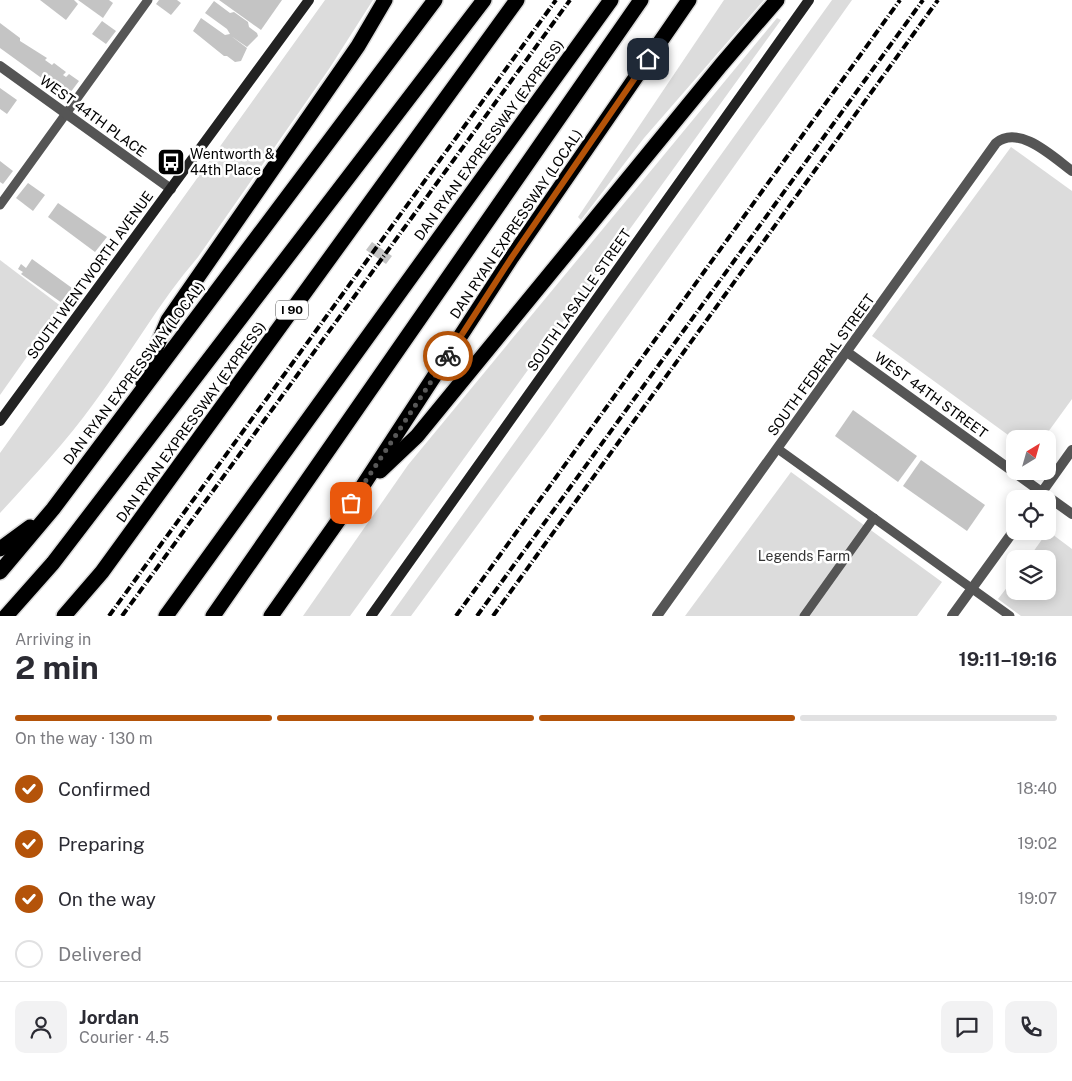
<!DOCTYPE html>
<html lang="en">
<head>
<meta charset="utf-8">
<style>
	:root { --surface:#fff; --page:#f2f2f3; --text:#2b2b33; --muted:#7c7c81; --line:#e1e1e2; --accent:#b45309 }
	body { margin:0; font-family:"Public Sans",sans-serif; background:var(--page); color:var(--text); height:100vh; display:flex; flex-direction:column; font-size:19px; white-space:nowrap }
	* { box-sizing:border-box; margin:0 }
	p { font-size:16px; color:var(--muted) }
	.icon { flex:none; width:28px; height:28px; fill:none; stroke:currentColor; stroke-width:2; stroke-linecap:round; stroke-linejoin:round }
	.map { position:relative; height:616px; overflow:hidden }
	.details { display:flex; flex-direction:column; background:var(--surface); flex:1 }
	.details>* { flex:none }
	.needle { width:32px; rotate:37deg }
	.controls { position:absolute; left:1006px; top:430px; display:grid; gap:10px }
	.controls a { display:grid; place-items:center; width:50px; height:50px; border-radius:10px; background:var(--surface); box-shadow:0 2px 12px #0003; font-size:25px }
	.pin { position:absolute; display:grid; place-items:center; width:42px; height:42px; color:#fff; margin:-21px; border-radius:10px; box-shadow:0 2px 8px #0006 }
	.courier { position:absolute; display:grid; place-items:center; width:50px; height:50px; margin:-25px; border:4px solid #b45309; border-radius:50%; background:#fff; color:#222; box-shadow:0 1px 6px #0007 }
	.summary em { font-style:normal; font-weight:700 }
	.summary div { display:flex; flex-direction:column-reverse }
	.summary { display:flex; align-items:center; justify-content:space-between; height:85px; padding:0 15px }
	h1 { font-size:32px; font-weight:700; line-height:38px }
	.bar { display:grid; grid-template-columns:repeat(4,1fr); gap:8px 5px; align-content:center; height:60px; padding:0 15px }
	.bar i { height:6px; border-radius:4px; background:var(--line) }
	.bar .current { background:var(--accent) }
	.bar p { grid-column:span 4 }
	.line { display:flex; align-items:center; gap:12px; padding:0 15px; border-top:1px solid var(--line) }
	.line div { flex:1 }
	.round { display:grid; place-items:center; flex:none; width:52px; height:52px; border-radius:10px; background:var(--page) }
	ol { padding:0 15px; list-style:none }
	li { display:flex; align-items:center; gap:15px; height:55px }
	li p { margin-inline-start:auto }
	li .icon { padding:5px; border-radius:50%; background:var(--accent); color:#fff; stroke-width:4 }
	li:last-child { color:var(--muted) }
	li i { width:28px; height:28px; border:2px solid var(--line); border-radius:50% }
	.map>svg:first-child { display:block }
	.green { fill:#dcdcdc }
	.building { fill:#c4c4c4 }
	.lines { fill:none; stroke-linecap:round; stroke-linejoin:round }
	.motorway-casing { stroke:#dbdbdb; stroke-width:18 }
	.service { stroke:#555; stroke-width:9 }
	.minor { stroke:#555; stroke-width:10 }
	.secondary { stroke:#222; stroke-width:10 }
	.motorway { stroke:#000; stroke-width:15 }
	.rail { stroke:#000; stroke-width:4; stroke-dasharray:8 2.5 1 2.5; stroke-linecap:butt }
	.done { stroke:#595959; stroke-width:5; stroke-dasharray:0 9 }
	.route { stroke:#b45309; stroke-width:6 }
	.labels { text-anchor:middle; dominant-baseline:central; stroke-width:5; stroke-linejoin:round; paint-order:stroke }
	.shield { fill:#fff; stroke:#4c4c4c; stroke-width:1 }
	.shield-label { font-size:12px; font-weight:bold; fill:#000 }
	.street-label { font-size:14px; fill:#000; stroke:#fff }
	.poi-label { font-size:14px; fill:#000; stroke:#fff; text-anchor:start }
	.park-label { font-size:14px; fill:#333; stroke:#fff }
</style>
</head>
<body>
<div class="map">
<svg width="1072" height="616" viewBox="0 0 1072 616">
	<rect width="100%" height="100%" fill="#fff"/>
	<g class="green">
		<path d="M325 0H373L329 69 198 257C159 302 130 355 94 403 66 442 33 477 0 513V453Z"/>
		<polygon points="724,0 764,0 644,138 581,220 578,217"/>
		<polygon points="832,0 852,0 545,433 411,616 390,616"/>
		<polygon points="777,18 781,20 350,616 303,616 408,465"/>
		<polygon points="1011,147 1072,191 1072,399 1043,439 1015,440 872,336"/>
		<polygon points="0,260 62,307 0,395"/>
		<polygon points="791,472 942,582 917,616 685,616"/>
		<polygon points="1048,531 1072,549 1072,616 1021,616 998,599 1015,577 1015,591 1048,591 1048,559 1028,559"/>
	</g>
	<g class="building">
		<polygon points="40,0 74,0 78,4 66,20"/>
		<polygon points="78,0 109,0 113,3 103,18"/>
		<polygon points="159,0 177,0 181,3 171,15 156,4"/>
		<polygon points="219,0 282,0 261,30"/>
		<polygon points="214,1 230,13 234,12 248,22 249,27 257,33 258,36 247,47 231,36 247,48 241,61 235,62 227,56 224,56 193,31 201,18 225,35 230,34 227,29 205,13"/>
		<polygon points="102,21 116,31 106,44 92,34"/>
		<polygon points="0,23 20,38 20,41 47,58 45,60 52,65 54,63 66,72 63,75 66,77 69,74 79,81 67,97 62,98 58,95 58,90 0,48"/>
		<polygon points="0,88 17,100 7,114 0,109"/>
		<polygon points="0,161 13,171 3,184 0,182"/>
		<polygon points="28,183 45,195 33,211 16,198"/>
		<polygon points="58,203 107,237 95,252 48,217"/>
		<polygon points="372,242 392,256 386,264 366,250"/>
		<polygon points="32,259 72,288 62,303 21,274 23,272 18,269 21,264 26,268"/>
		<polygon points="853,410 917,456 898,482 835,436"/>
		<polygon points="921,460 985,505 967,531 903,486"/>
	</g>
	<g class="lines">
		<g class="motorway-casing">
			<g id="motorway">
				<polyline points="142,381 168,320 358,46 385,0"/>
				<polyline points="380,471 417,436 721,65 777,0"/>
				<polyline points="0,549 30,527"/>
				<polyline points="0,572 53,509 435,0"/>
				<polyline points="6,616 53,563 484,0"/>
				<polyline points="64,616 102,572 517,0"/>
				<polyline points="166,616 611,0"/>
				<polyline points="213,616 641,0"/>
				<polyline points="271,616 362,487 512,257 689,0"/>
			</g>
		</g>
		<g class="service">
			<polyline points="0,205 148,0"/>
			<polyline points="778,449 1010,616"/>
			<polyline points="804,616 874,518"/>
		</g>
		<g class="minor">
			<polyline points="0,66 171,189"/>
			<polyline points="847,352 1072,514"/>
			<polyline points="1037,499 1072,450"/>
			<path d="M657 616 996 143C1019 124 1053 157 1072 171"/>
			<polyline points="952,616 1015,529"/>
		</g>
		<g class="secondary">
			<polyline points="0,421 309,0"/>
			<polyline points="371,616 809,0"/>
		</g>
		<use href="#motorway" class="motorway"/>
		<g class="rail">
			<polyline points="109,616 556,0"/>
			<polyline points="122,616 570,0"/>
			<polyline points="456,616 900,0"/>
			<polyline points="477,616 923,0"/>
			<polyline points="493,616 938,0"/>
		</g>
	</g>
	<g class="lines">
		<polyline class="done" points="351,503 448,356"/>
		<polyline class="route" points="448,356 512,257 648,59"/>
	</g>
	<defs>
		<g id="bus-square" transform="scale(1.4375)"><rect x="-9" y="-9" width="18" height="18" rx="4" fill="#000" stroke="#fff"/><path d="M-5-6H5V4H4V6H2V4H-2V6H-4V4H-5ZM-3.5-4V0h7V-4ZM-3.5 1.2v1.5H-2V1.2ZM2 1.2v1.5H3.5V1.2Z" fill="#fff"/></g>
	</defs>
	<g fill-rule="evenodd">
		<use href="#bus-square" x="171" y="162"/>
	</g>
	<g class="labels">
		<rect class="shield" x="276" y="300.5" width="32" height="19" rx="4"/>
		<g class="shield-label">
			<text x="292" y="310">I 90</text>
		</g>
		<g class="street-label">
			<text transform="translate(93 116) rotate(36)">WEST 44TH PLACE</text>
			<text transform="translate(489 140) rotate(-54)">DAN RYAN EXPRESSWAY (EXPRESS)</text>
			<text transform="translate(516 224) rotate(-56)">DAN RYAN EXPRESSWAY (LOCAL)</text>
			<text transform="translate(90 275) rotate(-54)">SOUTH WENTWORTH AVENUE</text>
			<text transform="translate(579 300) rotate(-55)">SOUTH LASALLE STREET</text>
			<text transform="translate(821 365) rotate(-54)">SOUTH FEDERAL STREET</text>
			<text transform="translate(134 373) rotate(-53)">DAN RYAN EXPRESSWAY (LOCAL)</text>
			<text transform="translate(931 395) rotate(36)">WEST 44TH STREET</text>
			<text transform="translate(191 422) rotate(-54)">DAN RYAN EXPRESSWAY (EXPRESS)</text>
		</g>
		<g class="poi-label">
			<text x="190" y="154">Wentworth &amp;<tspan x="190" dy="16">44th Place</tspan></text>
		</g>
		<g class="park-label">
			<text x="804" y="556">Legends Farm</text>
		</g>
	</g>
</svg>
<div class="controls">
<a><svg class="needle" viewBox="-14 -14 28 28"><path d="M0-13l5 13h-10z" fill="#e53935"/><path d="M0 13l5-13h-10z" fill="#7c7c81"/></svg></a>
<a><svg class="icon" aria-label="locate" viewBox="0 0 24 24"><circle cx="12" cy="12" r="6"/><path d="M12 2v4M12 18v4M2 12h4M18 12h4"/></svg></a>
<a><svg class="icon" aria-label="layers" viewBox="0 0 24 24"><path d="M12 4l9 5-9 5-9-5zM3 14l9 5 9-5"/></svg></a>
</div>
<div class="pin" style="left:351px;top:503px;background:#ea580c"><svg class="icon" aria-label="bag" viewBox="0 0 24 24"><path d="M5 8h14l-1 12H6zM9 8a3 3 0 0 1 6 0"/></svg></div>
<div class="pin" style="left:648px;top:59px;background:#1f2937"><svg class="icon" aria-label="home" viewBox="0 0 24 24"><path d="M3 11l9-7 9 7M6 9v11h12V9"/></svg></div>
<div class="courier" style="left:448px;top:356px"><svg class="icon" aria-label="bike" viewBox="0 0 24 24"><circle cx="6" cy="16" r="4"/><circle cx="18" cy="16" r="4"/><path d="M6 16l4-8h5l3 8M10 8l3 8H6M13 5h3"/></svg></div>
</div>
<section class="details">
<div class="summary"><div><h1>2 min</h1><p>Arriving in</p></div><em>19:11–19:16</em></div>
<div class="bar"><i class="current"></i><i class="current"></i><i class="current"></i><i></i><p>On the way · 130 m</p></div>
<ol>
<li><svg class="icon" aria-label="check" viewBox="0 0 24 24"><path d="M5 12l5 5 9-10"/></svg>Confirmed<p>18:40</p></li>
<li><svg class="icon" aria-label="check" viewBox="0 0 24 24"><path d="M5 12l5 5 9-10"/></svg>Preparing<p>19:02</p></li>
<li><svg class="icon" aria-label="check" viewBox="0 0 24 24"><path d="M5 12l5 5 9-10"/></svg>On the way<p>19:07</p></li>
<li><i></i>Delivered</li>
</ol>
<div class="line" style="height:90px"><a class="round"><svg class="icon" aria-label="person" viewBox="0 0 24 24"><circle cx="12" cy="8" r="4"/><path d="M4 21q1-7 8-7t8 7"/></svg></a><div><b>Jordan</b><p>Courier · 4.5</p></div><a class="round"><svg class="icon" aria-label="chat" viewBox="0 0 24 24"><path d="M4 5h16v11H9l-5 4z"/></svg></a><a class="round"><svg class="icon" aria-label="phone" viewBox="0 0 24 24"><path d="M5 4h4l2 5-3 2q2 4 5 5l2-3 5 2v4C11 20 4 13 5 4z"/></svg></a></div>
</section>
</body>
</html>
